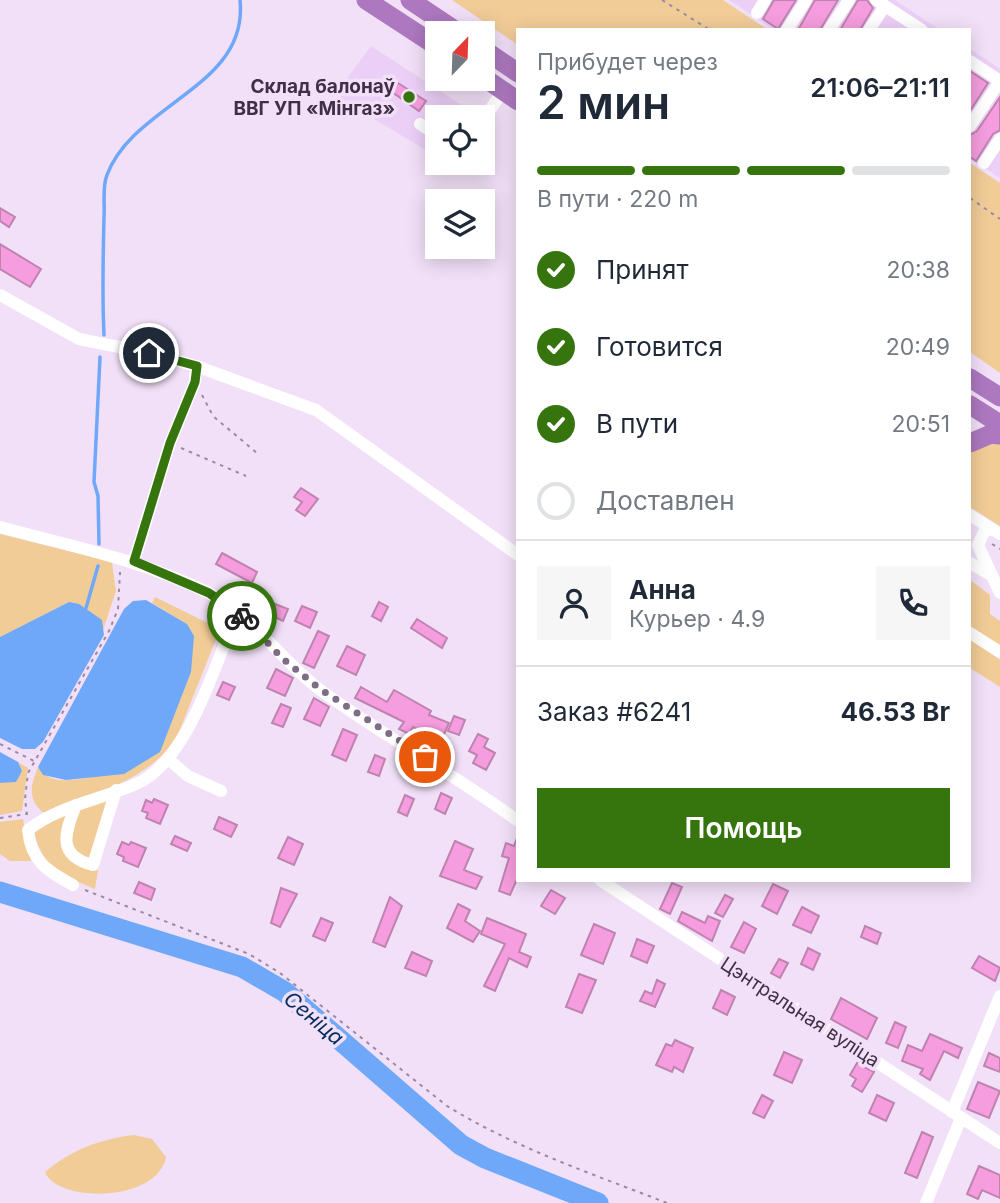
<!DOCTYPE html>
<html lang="ru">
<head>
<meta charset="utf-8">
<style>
	:root { --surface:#fff; --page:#f6f6f7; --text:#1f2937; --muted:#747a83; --line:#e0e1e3; --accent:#36750e }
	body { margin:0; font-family:Inter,sans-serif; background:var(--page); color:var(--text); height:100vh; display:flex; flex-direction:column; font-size:26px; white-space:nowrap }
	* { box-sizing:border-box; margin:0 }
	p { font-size:23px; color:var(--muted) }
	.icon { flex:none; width:38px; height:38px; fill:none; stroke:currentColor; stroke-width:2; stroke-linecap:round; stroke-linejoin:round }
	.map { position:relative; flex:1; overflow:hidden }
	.details { position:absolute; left:516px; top:28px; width:455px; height:854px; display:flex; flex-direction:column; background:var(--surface); border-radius:0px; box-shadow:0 4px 18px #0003 }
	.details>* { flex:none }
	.needle { width:46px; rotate:23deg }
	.buttons { position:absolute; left:425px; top:21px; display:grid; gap:14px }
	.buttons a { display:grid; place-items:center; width:70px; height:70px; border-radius:0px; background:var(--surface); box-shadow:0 4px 18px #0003; font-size:35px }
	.pin { position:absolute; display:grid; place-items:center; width:60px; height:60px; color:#fff; margin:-30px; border:4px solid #fff; border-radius:50%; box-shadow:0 2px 7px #0007 }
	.courier { position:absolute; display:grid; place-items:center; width:70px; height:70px; margin:-35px; border:5px solid #36750e; border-radius:50%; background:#fff; color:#222; box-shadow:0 2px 9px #0007 }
	.head em { font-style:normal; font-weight:600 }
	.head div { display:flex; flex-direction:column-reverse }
	.head { display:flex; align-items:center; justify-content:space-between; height:119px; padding:0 21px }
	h1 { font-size:46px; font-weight:600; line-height:52px }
	.bar { display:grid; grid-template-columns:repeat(4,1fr); gap:10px 7px; align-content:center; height:84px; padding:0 21px }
	.bar i { height:9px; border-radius:5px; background:var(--line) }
	.bar .selected { background:var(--accent) }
	.bar p { grid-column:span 4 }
	.line { display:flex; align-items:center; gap:18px; padding:0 21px; border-top:2px solid var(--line) }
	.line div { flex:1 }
	.round { display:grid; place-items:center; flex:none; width:74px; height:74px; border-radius:0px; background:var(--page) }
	ol { padding:0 21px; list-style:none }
	li { display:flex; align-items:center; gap:21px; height:77px }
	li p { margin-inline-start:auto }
	li .icon { padding:7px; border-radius:50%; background:var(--accent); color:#fff; stroke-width:4 }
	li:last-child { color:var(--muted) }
	li i { width:38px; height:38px; border:4px solid var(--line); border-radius:50% }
	.button { display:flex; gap:14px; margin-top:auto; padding:14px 21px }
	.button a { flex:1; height:80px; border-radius:0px; background:var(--accent); color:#fff; font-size:28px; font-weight:600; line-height:80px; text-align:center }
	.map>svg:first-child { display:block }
	.built { fill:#eccff7 }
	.green { fill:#f1cc97 }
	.water { fill:#6fa8f9 }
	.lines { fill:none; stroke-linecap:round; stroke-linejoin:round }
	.stream { stroke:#6fa8f9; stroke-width:3.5 }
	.river { stroke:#6fa8f9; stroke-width:21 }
	.building { fill:#f59dde; stroke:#bf83af; stroke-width:2 }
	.path { stroke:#9c8aa2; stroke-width:2; stroke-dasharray:3.5 5; stroke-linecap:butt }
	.minor { stroke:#fff; stroke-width:12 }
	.highway { stroke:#ad78bf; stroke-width:19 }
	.done { stroke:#7f6d85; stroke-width:7; stroke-dasharray:0 12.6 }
	.route { stroke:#36750e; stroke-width:9 }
	.poi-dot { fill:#36750e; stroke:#f2e0f8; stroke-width:2.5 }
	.labels { text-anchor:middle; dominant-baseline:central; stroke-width:7; stroke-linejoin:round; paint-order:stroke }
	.poi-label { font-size:19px; font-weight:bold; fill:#412f47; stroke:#f2e0f8; text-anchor:end }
	.street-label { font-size:19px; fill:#412f47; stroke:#f2e0f8 }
	.water-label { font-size:21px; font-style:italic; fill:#052c5d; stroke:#f2e0f8 }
</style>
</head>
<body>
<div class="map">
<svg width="1000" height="1203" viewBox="0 0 1000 1203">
	<rect width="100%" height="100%" fill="#f2e0f8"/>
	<g class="built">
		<polygon points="729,0 895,0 940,30 774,30"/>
		<polygon points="371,46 469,110 464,117 438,117 437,157 335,95"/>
		<polygon points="970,49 1000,69 1000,178 970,158"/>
	</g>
	<g class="green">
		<polygon points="452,0 723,0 768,30 518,30 518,45"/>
		<polygon points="970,163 1000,183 1000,373 970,352"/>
		<polygon points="1000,440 1000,526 970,507 970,449"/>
		<polygon points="0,534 112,562 116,591 103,630 102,620 69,602 0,637"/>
		<polygon points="970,580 990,595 990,614 1000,621 1000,645 970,626"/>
		<path d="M155 597 220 629 177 737C150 779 96 793 51 812H42C27 797 31 785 38 767 49 785 69 780 87 778L187 624 152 603Z"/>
		<polygon points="970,639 1000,660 1000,687 970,668"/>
		<polygon points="18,762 28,768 22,811 0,815 0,783 16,781 22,771"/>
		<polygon points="110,797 91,862 70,848 78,809"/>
		<path d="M72 811 63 832 77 864 98 870 95 889C59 874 43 868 33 829Z"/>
		<polygon points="23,819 31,861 10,861 0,854 0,822"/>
		<path d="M134 1135 152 1139 166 1157C157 1203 57 1203 45 1172 71 1150 100 1139 134 1135Z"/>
	</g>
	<g class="water">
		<polygon points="146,600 187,624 194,636 191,672 160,752 124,774 66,780 43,775 38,767 124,609 133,601"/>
		<polygon points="69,602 79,604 102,620 104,635 43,742 35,749 22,749 0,738 0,637"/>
		<polygon points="0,752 18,762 22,771 16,782 0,783"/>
	</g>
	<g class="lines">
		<g class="stream">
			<path d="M104 335C102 295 103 257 104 217 105 204 102 187 107 175 134 103 249 87 240 0"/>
			<polyline points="99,544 98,496 94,482 100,357"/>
			<polyline points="86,608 98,566"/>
		</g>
		<polyline class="river" points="0,892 242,967 285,992 461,1145 485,1158 598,1203"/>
	</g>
	<g class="building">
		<polygon points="774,0 796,0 778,29 763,19"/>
		<polygon points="815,0 838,0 820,30 798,30"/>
		<polygon points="858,0 867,0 873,8 860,30 840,30"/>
		<polygon points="970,71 988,83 970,111"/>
		<polygon points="398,83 426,101 419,111 392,92"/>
		<polygon points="1000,97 1000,130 993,134 976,161 970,157 970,135 977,131"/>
		<polygon points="0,208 15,217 9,227 0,221"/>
		<polygon points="0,244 41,269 30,287 0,269"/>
		<polygon points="301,488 318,499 305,516 296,510 302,502 294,497"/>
		<polygon points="222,553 257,572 252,583 216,564"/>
		<polygon points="379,602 388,607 381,621 372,616"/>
		<polygon points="275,604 288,609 283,621 270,615"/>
		<polygon points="302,606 317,612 310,628 295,621"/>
		<polygon points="417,619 447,638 442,648 411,628"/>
		<polygon points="318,631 329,636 314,668 303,663"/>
		<polygon points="347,646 365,655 356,675 337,666"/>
		<polygon points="276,669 293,678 285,696 267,688"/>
		<polygon points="223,682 235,687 229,700 217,695"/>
		<polygon points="361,687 387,702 394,690 431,711 429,715 449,723 438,748 426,743 429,736 413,727 409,734 399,729 404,722 355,698"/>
		<polygon points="314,698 329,707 320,726 304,719"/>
		<polygon points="281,704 291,708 283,727 272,723"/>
		<polygon points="454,716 465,720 459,735 448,731"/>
		<polygon points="343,729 357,735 346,761 332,755"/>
		<polygon points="478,734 488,739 484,747 495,753 486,770 473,763 477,755 469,751"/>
		<polygon points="375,755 385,759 379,776 368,772"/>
		<polygon points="441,793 452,798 445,814 435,809"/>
		<polygon points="405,795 414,799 407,816 398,812"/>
		<polygon points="154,799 168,805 160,824 146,818 148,813 142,811 146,800 152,803"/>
		<polygon points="219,817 237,825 231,837 214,829"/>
		<polygon points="175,836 191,843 187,851 171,844"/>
		<polygon points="288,837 303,844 294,865 278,858"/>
		<polygon points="517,838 518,877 510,895 499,891 509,858 502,856 506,843 514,846"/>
		<polygon points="455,841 473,849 464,870 482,877 476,889 440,876"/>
		<polygon points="122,842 129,845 131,842 146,848 138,867 123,861 124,857 117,854"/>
		<polygon points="139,882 155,889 151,900 134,893"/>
		<polygon points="672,883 682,887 670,914 660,909"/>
		<polygon points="773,884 788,891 777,914 762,906"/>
		<polygon points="281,888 297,894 280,927 271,923"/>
		<polygon points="551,890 565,898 555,914 541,906"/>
		<polygon points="725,895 733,899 723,917 715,913"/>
		<polygon points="390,897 402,906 385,947 373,942"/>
		<polygon points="458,904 470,910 465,921 480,931 473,942 447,928"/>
		<polygon points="802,907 819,916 811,933 793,925"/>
		<polygon points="682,912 705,923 708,916 720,921 712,941 678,921"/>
		<polygon points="321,918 333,923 325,941 313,936"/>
		<polygon points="487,918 526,934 519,952 531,957 527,967 509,958 495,991 484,986 505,944 481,934"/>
		<polygon points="744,922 756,929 744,953 731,947"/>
		<polygon points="594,924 615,933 603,964 581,955"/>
		<polygon points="865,926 881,933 877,944 861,937"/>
		<polygon points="637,939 654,946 647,963 631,956"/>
		<polygon points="808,948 820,954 813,970 801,964"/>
		<polygon points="412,952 432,961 426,976 405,968"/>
		<polygon points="979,956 1000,968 995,981 972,968"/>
		<polygon points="779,959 788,963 780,978 771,973"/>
		<polygon points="579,974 596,980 582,1013 566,1007"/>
		<polygon points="657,980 665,984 655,1007 640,1001 645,991 652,994"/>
		<polygon points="721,990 735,997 727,1015 713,1008"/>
		<polygon points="841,998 877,1018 867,1039 831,1019"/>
		<polygon points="895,1022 906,1027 898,1048 886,1043"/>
		<polygon points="930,1034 962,1048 958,1058 944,1051 930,1080 920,1074 923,1069 902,1061 908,1045 922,1051"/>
		<polygon points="675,1040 693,1048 683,1072 674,1067 672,1072 656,1065 666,1044 672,1046"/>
		<polygon points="784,1052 802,1060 792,1083 774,1075"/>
		<polygon points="989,1053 1000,1058 1000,1072 984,1066"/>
		<polygon points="857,1063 874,1072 862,1092 852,1086 856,1079 850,1075"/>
		<polygon points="978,1082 1000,1091 989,1118 967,1109"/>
		<polygon points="762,1095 773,1101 764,1118 753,1113"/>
		<polygon points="877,1095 894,1103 886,1121 869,1113"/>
		<polygon points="922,1132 933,1137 917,1178 905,1173"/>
		<polygon points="979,1166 1000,1175 1000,1198 982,1190 978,1199 967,1194"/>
	</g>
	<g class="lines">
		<g class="path">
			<polyline points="662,0 710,30"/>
			<polyline points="970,198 1000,219"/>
			<polyline points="202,395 213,416 258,454"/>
			<polyline points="181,448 246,476"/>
			<polyline points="992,544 1000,549"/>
			<polyline points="0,744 34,761"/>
			<polyline points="27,815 25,799 28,773 109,631 118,609 120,572"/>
			<polyline points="0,818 26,814"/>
			<path d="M85 890 249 954 280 973 447 1106C515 1148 593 1174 667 1203"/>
		</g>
		<g class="minor">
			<polyline points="876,0 922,30"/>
			<polyline points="757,13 765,0"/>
			<polyline points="787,30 806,0"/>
			<polyline points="829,30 849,0"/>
			<polyline points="869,30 885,6"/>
			<polyline points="970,61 1000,81"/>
			<polyline points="483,120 503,91"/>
			<polyline points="420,124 438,136"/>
			<polyline points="970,126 1000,81"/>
			<polyline points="984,163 1000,139"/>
			<polyline points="0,295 79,339 149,353 196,366 195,382 170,443 134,561"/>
			<polyline points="196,366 316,410 518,555"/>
			<polyline points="970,515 1000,534"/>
			<path d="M0 527C71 546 141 560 207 592 252 615 280 659 319 689 383 736 454 774 518 821"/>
			<polyline points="992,529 984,532 978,545 1000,593"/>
			<polyline points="970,563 991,575"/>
			<polyline points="970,633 1000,652"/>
			<polyline points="168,759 188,776 221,791"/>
			<path d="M76 805C65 832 56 856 93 865L116 790"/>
			<polyline points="600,880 1000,1143"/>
			<path d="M73 885C47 871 31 861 28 830 60 805 100 800 136 784 188 762 216 662 237 612"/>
			<polyline points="952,1112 1000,996"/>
			<polyline points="926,1203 961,1118"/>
		</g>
		<g class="highway">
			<polyline points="366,0 438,47"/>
			<polyline points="410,0 459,33"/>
			<polyline points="483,49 518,73"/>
			<polyline points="483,77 518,101"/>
			<polyline points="970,378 1000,397"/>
			<polyline points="970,405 1000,424"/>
			<polyline points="970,443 991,434 1000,435"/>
		</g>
	</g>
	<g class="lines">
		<polyline class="done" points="242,616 282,658 320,689 425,757"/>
		<polyline class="route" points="149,353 197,366 195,382 170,443 134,561 209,593 242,616"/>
	</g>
	<circle class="poi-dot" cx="409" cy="97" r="7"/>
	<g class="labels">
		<g class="poi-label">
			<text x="395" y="86">Склад балонаў<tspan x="395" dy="22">ВВГ УП «Мінгаз»</tspan></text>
		</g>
		<g class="street-label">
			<text transform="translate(800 1012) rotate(33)">Цэнтральная вуліца</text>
		</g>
		<g class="water-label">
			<text transform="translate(314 1018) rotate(40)">Сеніца</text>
		</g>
	</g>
</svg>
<div class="buttons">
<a><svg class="needle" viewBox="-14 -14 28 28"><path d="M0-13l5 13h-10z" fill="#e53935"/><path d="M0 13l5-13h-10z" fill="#747a83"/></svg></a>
<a><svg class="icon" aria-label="locate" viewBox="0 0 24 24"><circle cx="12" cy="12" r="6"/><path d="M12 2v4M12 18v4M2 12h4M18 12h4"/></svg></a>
<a><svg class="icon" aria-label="layers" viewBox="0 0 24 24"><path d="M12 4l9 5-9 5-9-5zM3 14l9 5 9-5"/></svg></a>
</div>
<div class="pin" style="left:425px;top:757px;background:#ea580c"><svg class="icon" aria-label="bag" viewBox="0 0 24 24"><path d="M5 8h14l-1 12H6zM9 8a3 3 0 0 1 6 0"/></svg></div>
<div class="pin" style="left:149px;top:353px;background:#1f2937"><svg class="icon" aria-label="home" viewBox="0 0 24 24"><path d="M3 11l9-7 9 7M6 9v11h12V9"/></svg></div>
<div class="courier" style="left:242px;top:616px"><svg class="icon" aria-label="bike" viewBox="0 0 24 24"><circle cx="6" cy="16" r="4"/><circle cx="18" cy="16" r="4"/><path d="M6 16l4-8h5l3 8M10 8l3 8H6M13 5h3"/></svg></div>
<section class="details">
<div class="head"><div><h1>2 мин</h1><p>Прибудет через</p></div><em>21:06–21:11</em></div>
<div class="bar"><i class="selected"></i><i class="selected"></i><i class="selected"></i><i></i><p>В пути · 220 m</p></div>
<ol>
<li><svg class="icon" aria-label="check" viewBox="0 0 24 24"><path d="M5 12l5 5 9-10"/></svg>Принят<p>20:38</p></li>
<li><svg class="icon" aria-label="check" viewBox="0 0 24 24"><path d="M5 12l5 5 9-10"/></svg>Готовится<p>20:49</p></li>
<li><svg class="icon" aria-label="check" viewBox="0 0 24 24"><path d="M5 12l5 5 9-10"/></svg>В пути<p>20:51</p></li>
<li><i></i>Доставлен</li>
</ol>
<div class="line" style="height:126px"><a class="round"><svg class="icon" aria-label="person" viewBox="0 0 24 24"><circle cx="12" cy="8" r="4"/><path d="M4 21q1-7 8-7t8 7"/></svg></a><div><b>Анна</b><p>Курьер · 4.9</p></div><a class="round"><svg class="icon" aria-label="phone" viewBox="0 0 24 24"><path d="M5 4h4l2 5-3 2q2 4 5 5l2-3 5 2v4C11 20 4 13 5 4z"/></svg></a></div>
<div class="line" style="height:91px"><div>Заказ #6241</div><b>46.53 Br</b></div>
<div class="button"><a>Помощь</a></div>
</section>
</div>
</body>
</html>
